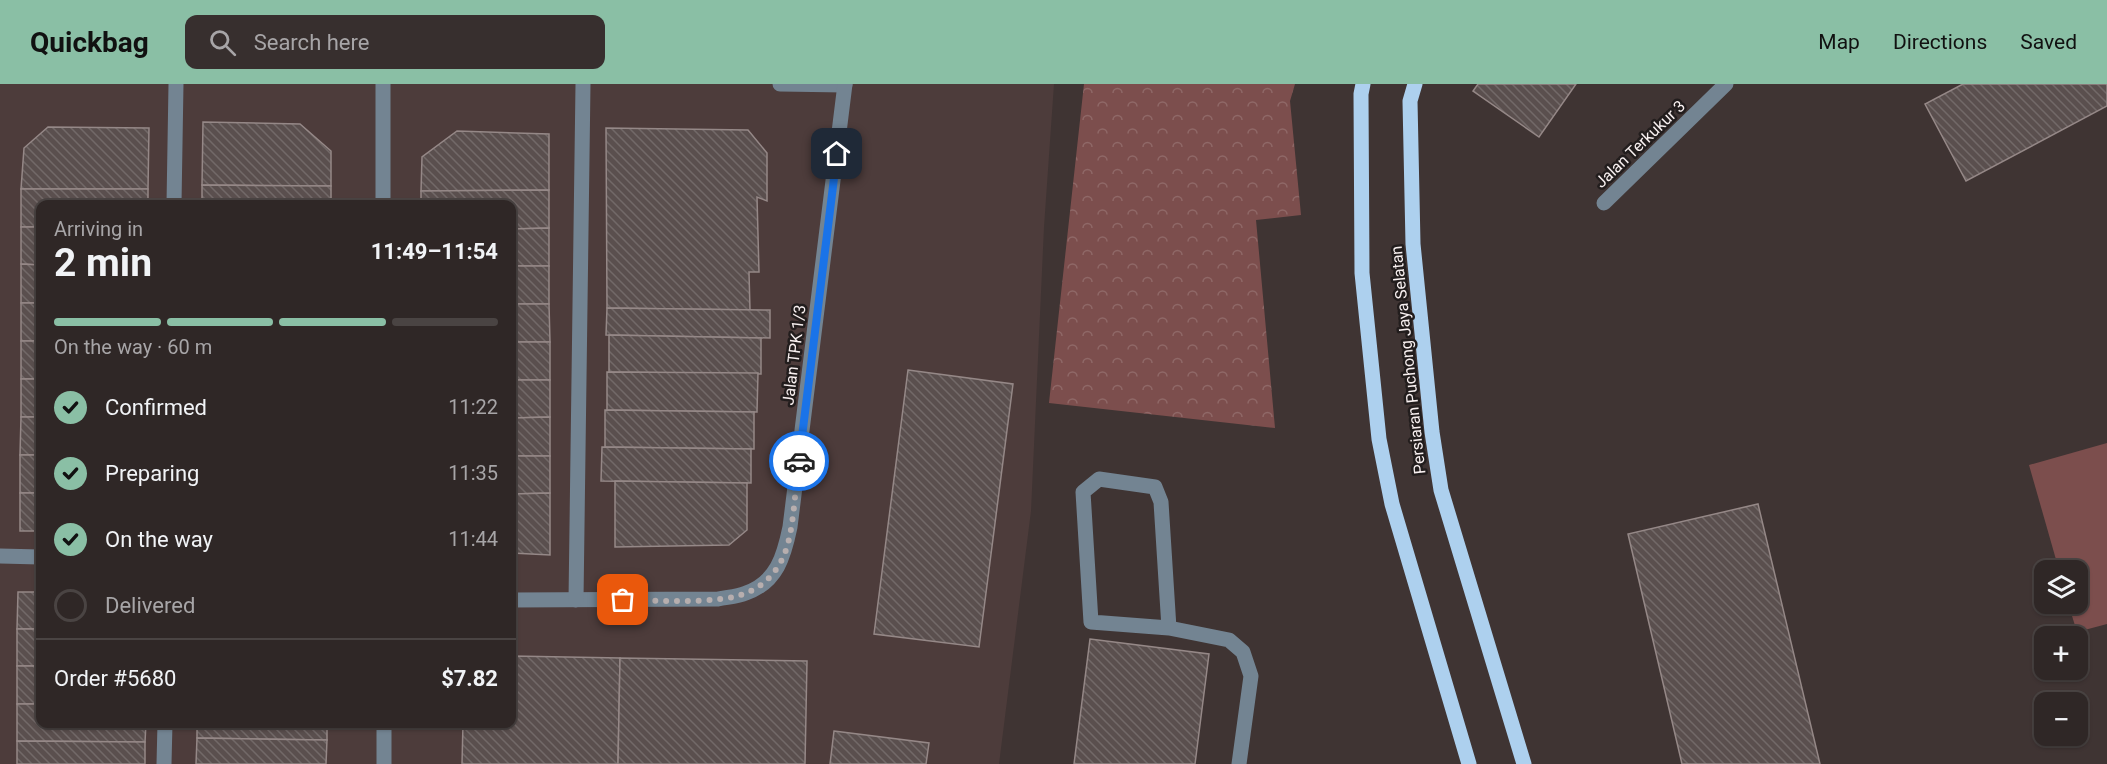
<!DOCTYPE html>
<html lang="en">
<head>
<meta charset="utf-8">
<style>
	:root { --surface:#2f2726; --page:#372f2e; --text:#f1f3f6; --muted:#a7a5a7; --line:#4a4443; --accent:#8abfa5 }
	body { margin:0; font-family:Roboto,sans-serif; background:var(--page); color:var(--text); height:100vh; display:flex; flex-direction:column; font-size:22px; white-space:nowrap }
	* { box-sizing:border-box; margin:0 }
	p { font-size:20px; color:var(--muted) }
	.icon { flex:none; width:33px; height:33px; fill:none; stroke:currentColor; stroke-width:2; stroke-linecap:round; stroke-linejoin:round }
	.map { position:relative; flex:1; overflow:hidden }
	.details { position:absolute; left:36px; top:116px; width:480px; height:528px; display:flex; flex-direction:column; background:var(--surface); border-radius:12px; box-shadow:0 2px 4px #0004,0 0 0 2px var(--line) }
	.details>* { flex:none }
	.tools { position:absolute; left:2034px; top:476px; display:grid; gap:12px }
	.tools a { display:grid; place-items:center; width:54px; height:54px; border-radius:12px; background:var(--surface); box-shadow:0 2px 4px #0004,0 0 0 2px var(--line); font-size:30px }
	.pin { position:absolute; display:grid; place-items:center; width:51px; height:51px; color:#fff; margin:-26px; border-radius:12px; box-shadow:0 3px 9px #0006 }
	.courier { position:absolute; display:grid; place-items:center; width:60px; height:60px; margin:-30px; border:4px solid #1a73e8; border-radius:50%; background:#fff; color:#222; box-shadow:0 2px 8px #0007 }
	.overview em { font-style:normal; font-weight:700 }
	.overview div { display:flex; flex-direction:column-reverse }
	.overview { display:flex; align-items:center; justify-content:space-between; height:102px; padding:0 18px }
	h1 { font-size:39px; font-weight:700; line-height:45px }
	.bar { display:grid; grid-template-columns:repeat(4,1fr); gap:9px 6px; align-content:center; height:72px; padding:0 18px }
	.bar i { height:8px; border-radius:4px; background:var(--line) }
	.bar .active { background:var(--accent) }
	.bar p { grid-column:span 4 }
	.line { display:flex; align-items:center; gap:15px; padding:0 18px; border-top:2px solid var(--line) }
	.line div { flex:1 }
	ol { padding:0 18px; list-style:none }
	li { display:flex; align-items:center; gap:18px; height:66px }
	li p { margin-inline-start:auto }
	li .icon { padding:6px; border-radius:50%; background:var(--accent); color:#111; stroke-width:4 }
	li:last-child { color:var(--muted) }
	li i { width:33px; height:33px; border:3px solid var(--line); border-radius:50% }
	header { display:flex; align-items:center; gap:36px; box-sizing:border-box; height:84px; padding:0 30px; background:var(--accent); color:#111 }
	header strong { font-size:28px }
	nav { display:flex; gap:33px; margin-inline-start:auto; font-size:21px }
	.search { width:420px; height:54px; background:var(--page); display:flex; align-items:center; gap:15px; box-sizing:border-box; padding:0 21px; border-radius:12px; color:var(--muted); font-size:22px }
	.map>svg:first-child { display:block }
	.built { fill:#4d3c3b; fill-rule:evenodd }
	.grass { fill:#7c4e4d }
	.forest { fill:url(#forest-crowns) }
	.building { fill:url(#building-back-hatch); stroke:#958887; stroke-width:1.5 }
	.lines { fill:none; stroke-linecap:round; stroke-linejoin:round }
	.minor { stroke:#738492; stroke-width:15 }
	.major { stroke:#add0ee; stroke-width:15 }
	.done { stroke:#b7aeae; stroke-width:6; stroke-dasharray:0 10.8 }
	.route { stroke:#1a73e8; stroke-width:8 }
	.labels { text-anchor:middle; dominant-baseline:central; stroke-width:5; stroke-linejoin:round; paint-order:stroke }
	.street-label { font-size:16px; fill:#f8f0f0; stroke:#221d1d }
</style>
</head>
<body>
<header>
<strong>Quickbag</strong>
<div class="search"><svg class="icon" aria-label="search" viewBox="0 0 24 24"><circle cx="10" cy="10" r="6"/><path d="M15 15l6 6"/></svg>Search here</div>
<nav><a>Map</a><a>Directions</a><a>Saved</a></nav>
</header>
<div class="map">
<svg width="2107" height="680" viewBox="0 0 2107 680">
	<defs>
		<pattern id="forest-crowns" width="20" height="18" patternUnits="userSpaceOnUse" patternTransform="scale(1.5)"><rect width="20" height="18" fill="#7c4e4d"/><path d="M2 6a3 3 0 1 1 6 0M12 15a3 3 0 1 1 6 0" fill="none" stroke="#8f6867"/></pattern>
		<pattern id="building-back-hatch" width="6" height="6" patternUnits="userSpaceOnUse" patternTransform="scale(1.5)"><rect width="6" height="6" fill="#5a4f4e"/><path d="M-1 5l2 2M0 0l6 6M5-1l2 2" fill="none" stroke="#726968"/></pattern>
	</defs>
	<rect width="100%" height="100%" fill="#3f3433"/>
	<path class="built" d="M0 0H1054L1044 143 1031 427 999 680H0ZM40 120H512V639H40Z"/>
	<polygon class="grass" points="2107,359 2107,540 2077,548 2068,519 2078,519 2078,486 2059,486 2029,381"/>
	<polygon class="forest" points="1084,0 1295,0 1290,17 1301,131 1256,136 1275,344 1049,319"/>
	<g class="building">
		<polygon points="1478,0 1576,0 1539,53 1473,7"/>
		<polygon points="1963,0 2107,0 2107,22 1966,97 1925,20"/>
		<polygon points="203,38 300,40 331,67 331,102 202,101"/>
		<polygon points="48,43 149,44 148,105 21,105 24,64"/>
		<polygon points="606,44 748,46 767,69 767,117 757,113 759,188 749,188 750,226 607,224"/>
		<polygon points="457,47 549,50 549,106 421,107 422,73"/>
		<polygon points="202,101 331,102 331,120 202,120"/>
		<polygon points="21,105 148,105 148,120 40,120 40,143 21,143"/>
		<polygon points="549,106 549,144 512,145 512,120 421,120 421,107"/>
		<polygon points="21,143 40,143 40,181 21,180"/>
		<polygon points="549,144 549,182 512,182 512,145"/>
		<polygon points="21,180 40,181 40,219 21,219"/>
		<rect x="512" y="182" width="37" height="38"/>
		<rect x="21" y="219" width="19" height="38"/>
		<polygon points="512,220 549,220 550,258 512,258"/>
		<polygon points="607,224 770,226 770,254 606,251"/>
		<polygon points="609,251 761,254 761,290 609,288"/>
		<rect x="21" y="257" width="19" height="38"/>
		<rect x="512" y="258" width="38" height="38"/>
		<polygon points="908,286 1013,300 979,563 874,550"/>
		<polygon points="607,288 758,289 757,328 607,326"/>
		<rect x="21" y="295" width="19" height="38"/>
		<polygon points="512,296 550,296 550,333 512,334"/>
		<polygon points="605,326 754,328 754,365 605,363"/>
		<polygon points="21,333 40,333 40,371 20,371"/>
		<polygon points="550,333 550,372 512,372 512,334"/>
		<polygon points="602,363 751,365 751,399 601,397"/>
		<rect x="20" y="371" width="20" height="38"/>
		<polygon points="512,372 550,372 550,409 512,410"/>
		<polygon points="615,397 747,399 747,446 729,461 615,463"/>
		<rect x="20" y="409" width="20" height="38"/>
		<polygon points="550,409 550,471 512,469 512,410"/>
		<polygon points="1758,420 1820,680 1682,680 1628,450"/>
		<polygon points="18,508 40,508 40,545 17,545"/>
		<rect x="17" y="545" width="23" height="37"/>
		<polygon points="1090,555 1209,570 1195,680 1074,680"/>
		<polygon points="512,572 620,574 618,680 462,680 463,639 512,639"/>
		<polygon points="620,574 807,577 805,680 618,680"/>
		<rect x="17" y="582" width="23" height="38"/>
		<polygon points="17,620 40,620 40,639 146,639 145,658 17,657"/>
		<polygon points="197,639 327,639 327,656 197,654"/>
		<polygon points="834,647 929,659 926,680 830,680"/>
		<polygon points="197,654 327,656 326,680 196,680"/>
		<polygon points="17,657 145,658 145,680 17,680"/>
	</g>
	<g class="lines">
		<g class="minor">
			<polyline points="383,0 383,120"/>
			<polyline points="780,0 845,1"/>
			<polyline points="1604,119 1726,0"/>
			<polyline points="174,120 176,0"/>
			<polyline points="0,472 40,473"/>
			<path d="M512 516 718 515C727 513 737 513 746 509 777 498 784 472 790 443L845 0"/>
			<polyline points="576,516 583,0"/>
			<polyline points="1169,544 1161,418 1155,403 1099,395 1083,408 1091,538 1169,544 1229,556 1243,568 1251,592 1239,680"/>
			<polyline points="384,639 384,680"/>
			<polyline points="164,680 165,639"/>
		</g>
		<g class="major">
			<polyline points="1363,0 1361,10 1362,189 1379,355 1392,420 1469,680"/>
			<polyline points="1415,0 1410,17 1413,160 1432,348 1441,406 1524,680"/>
		</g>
	</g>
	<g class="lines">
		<path class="done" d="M623 516C655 516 718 521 746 509 763 503 777 488 784 471 794 449 795 402 799 377"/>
		<polyline class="route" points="799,377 837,70"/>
	</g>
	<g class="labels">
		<g class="street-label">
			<text transform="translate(1640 60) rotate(-44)">Jalan Terkukur 3</text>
			<text transform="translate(794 271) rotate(-83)">Jalan TPK 1/3</text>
			<text transform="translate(1408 276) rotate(-96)">Persiaran Puchong Jaya Selatan</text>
		</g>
	</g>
</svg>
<div class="tools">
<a><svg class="icon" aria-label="layers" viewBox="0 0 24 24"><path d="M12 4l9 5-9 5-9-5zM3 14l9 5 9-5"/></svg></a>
<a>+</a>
<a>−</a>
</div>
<div class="pin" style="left:623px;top:516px;background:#ea580c"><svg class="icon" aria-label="bag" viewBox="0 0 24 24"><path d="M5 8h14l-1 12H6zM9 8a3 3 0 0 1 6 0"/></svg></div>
<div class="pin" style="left:837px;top:70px;background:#1f2937"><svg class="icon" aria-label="home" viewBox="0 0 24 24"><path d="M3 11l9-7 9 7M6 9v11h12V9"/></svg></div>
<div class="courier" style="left:799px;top:377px"><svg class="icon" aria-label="car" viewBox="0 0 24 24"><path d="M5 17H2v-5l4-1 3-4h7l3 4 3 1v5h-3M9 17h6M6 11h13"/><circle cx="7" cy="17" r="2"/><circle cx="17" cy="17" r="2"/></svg></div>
<section class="details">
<div class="overview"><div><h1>2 min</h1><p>Arriving in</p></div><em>11:49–11:54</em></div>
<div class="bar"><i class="active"></i><i class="active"></i><i class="active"></i><i></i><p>On the way · 60 m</p></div>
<ol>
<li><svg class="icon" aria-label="check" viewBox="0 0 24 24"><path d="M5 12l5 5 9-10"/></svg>Confirmed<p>11:22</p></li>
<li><svg class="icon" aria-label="check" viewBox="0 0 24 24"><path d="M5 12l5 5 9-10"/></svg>Preparing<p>11:35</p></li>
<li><svg class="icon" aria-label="check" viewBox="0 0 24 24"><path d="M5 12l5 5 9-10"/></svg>On the way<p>11:44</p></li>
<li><i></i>Delivered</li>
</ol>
<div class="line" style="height:78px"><div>Order #5680</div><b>$7.82</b></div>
</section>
</div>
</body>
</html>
